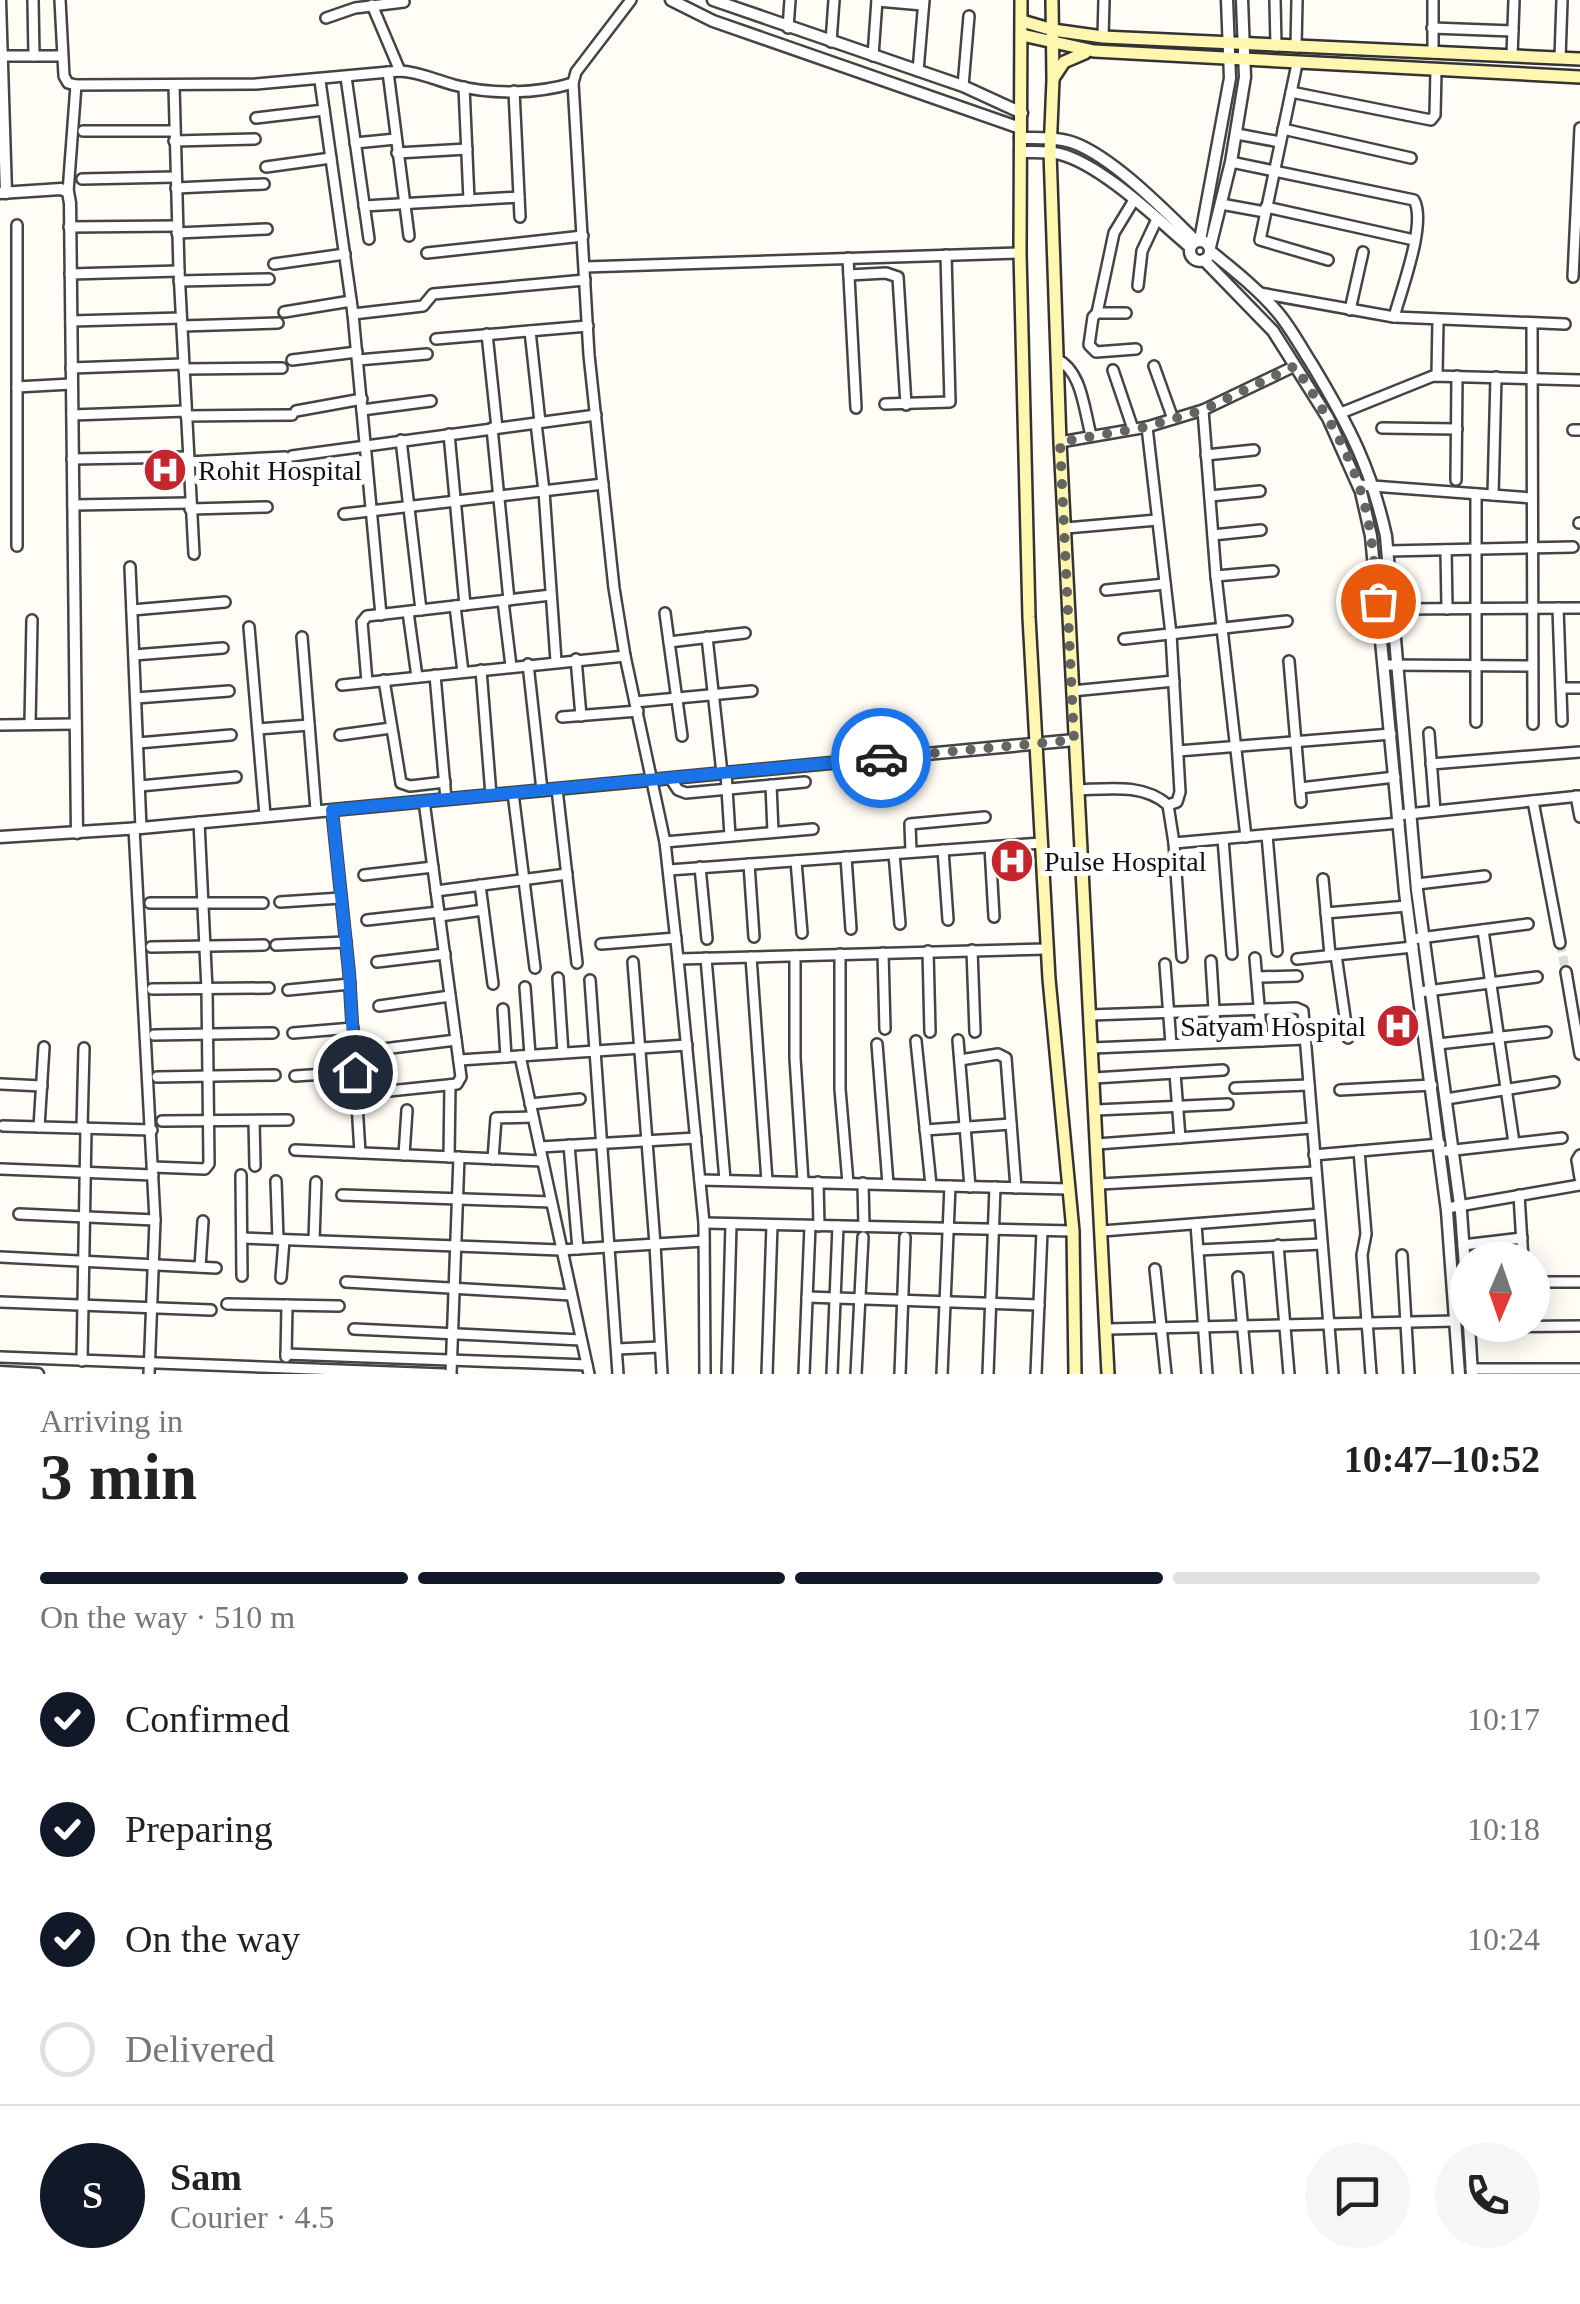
<!DOCTYPE html>
<html lang="en">
<head>
<meta charset="utf-8">
<style>
	:root { --surface:#fff; --page:#f6f6f6; --text:#222; --muted:#767676; --line:#e0e0e0; --accent:#111827 }
	body { margin:0; font-family:Georgia,serif; background:var(--page); color:var(--text); height:100vh; display:flex; flex-direction:column; font-size:38px; white-space:nowrap }
	* { box-sizing:border-box; margin:0 }
	p { font-size:32px; color:var(--muted) }
	.icon { flex:none; width:55px; height:55px; fill:none; stroke:currentColor; stroke-width:2; stroke-linecap:round; stroke-linejoin:round }
	.map { position:relative; height:1374px; overflow:hidden }
	.details { display:flex; flex-direction:column; background:var(--surface); flex:1 }
	.details>* { flex:none }
	.needle { width:65px; rotate:182deg }
	.buttons { position:absolute; left:1450px; top:1242px; display:grid; gap:20px }
	.buttons a { display:grid; place-items:center; width:100px; height:100px; border-radius:50%; background:var(--surface); box-shadow:0 5px 25px #0003; font-size:50px }
	.pin { position:absolute; display:grid; place-items:center; width:85px; height:85px; color:#fff; margin:-42px; border:5px solid #fff; border-radius:50%; box-shadow:0 2px 10px #0007 }
	.courier { position:absolute; display:grid; place-items:center; width:100px; height:100px; margin:-50px; border:8px solid #1a73e8; border-radius:50%; background:#fff; color:#222; box-shadow:0 2px 12px #0007 }
	.summary em { font-style:normal; font-weight:700 }
	.summary div { display:flex; flex-direction:column-reverse }
	.summary { display:flex; align-items:center; justify-content:space-between; height:170px; padding:0 40px }
	h1 { font-size:65px; font-weight:700; line-height:75px }
	.bar { display:grid; grid-template-columns:repeat(4,1fr); gap:15px 10px; align-content:center; height:120px; padding:0 40px }
	.bar i { height:12px; border-radius:8px; background:var(--line) }
	.bar .active { background:var(--accent) }
	.bar p { grid-column:span 4 }
	.line { display:flex; align-items:center; gap:25px; padding:0 40px; border-top:2px solid var(--line) }
	.line div { flex:1 }
	.round { display:grid; place-items:center; flex:none; width:105px; height:105px; border-radius:52px; background:var(--page) }
	ol { padding:0 40px; list-style:none }
	li { display:flex; align-items:center; gap:30px; height:110px }
	li p { margin-inline-start:auto }
	li .icon { padding:10px; border-radius:50%; background:var(--accent); color:#fff; stroke-width:4 }
	li:last-child { color:var(--muted) }
	li i { width:55px; height:55px; border:5px solid var(--line); border-radius:50% }
	.map>svg:first-child { display:block }
	.lines { fill:none; stroke-linecap:round; stroke-linejoin:round }
	.minor-tunnel { stroke:#dbdad3; stroke-width:9; stroke-dasharray:9 4.5; stroke-linecap:butt }
	.minor-casing { stroke:#444; stroke-width:14 }
	.tertiary-casing { stroke:#444; stroke-width:15 }
	.secondary-casing { stroke:#333; stroke-width:16 }
	.minor { stroke:#fff; stroke-width:9 }
	.tertiary { stroke:#fff; stroke-width:10 }
	.secondary { stroke:#fff6b0; stroke-width:11 }
	.done { stroke:#646461; stroke-width:10; stroke-dasharray:0 18 }
	.route { stroke:#1a73e8; stroke-width:12 }
	.labels { text-anchor:middle; dominant-baseline:central; stroke-width:10; stroke-linejoin:round; paint-order:stroke }
	.poi-label { font-size:28px; fill:#111; stroke:#fff; text-anchor:start }
</style>
</head>
<body>
<div class="map">
<svg width="1580" height="1374" viewBox="0 0 1580 1374">
	<rect width="100%" height="100%" fill="#fffdf5"/>
	<g class="lines">
		<polyline class="minor-tunnel" points="1560,943 1566,972"/>
		<g class="minor-casing">
			<g id="minor">
				<polyline points="33,0 34,56"/>
				<path d="M60 0 64 76 68 83 76 85 256 84 400 71C420 72 435 80 454 85 491 95 537 94 573 83"/>
				<polyline points="631,0 576,72 573,83 589,355 614,588 625,656 665,842 678,959 704,1223 705,1374"/>
				<polyline points="1275,0 1276,46"/>
				<polyline points="1433,0 1433,53"/>
				<polyline points="877,1 923,5"/>
				<polyline points="372,5 400,71"/>
				<polyline points="326,18 355,8 404,2"/>
				<polyline points="788,28 790,0"/>
				<polyline points="1432,28 1513,31"/>
				<polyline points="1103,37 1104,0"/>
				<polyline points="831,42 834,0"/>
				<polyline points="1296,47 1297,0"/>
				<polyline points="2,56 62,56"/>
				<polyline points="873,56 877,0"/>
				<polyline points="1512,56 1514,0"/>
				<polyline points="1560,58 1562,0"/>
				<polyline points="1297,64 1260,240 1328,260"/>
				<polyline points="918,71 924,0"/>
				<polyline points="388,72 409,236"/>
				<polyline points="346,77 369,239"/>
				<polyline points="320,81 353,314 381,615"/>
				<polyline points="174,86 179,271 194,554"/>
				<polyline points="963,86 969,16"/>
				<polyline points="464,87 469,200"/>
				<polyline points="514,91 520,217"/>
				<polyline points="1291,92 1431,120 1435,115 1436,70"/>
				<polyline points="256,118 324,110"/>
				<polyline points="1283,129 1411,158"/>
				<polyline points="83,131 174,131"/>
				<polyline points="1237,134 1280,142"/>
				<polyline points="174,141 255,139"/>
				<polyline points="355,143 396,139"/>
				<polyline points="397,153 467,149"/>
				<path d="M1231 162 1414 200C1427 223 1401 291 1394 317"/>
				<polyline points="266,167 331,158"/>
				<polyline points="82,179 175,177"/>
				<polyline points="176,188 264,184"/>
				<polyline points="68,192 76,85"/>
				<polyline points="1221,204 1265,212"/>
				<polyline points="364,206 519,197"/>
				<polyline points="1266,207 1414,240"/>
				<polyline points="69,227 177,226"/>
				<polyline points="177,233 267,229"/>
				<polyline points="427,253 583,236"/>
				<polyline points="848,258 856,408"/>
				<polyline points="274,264 345,254"/>
				<polyline points="585,267 1020,253"/>
				<polyline points="70,274 179,271"/>
				<polyline points="849,275 886,273 898,277 906,405"/>
				<polyline points="1573,277 1580,128"/>
				<polyline points="179,281 269,279"/>
				<polyline points="1138,286 1142,251 1157,219"/>
				<polyline points="1260,293 1394,317 1565,324"/>
				<polyline points="1350,310 1363,252"/>
				<polyline points="284,312 351,301"/>
				<polyline points="1097,313 1114,233 1134,200"/>
				<polyline points="1126,313 1097,313 1093,317 1089,345 1096,352 1136,349"/>
				<polyline points="353,314 423,306 433,294 585,280"/>
				<polyline points="71,321 181,318"/>
				<polyline points="1532,323 1533,724"/>
				<polyline points="182,326 278,323"/>
				<polyline points="530,331 540,422"/>
				<polyline points="487,334 497,428"/>
				<polyline points="436,339 588,326"/>
				<path d="M1057 359C1082 371 1084 410 1091 435"/>
				<polyline points="292,360 357,352"/>
				<polyline points="358,360 427,354"/>
				<polyline points="1154,366 1173,419"/>
				<polyline points="71,368 183,364"/>
				<polyline points="184,369 282,368"/>
				<polyline points="1113,370 1133,429"/>
				<polyline points="1437,375 1438,320"/>
				<polyline points="17,387 71,384"/>
				<polyline points="885,404 950,402 946,255"/>
				<polyline points="362,410 431,401"/>
				<polyline points="1203,410 1216,576 1246,837"/>
				<polyline points="296,411 362,399"/>
				<polyline points="1341,413 1433,376 1580,380"/>
				<polyline points="72,415 186,411"/>
				<polyline points="186,416 292,415"/>
				<polyline points="536,423 544,491 556,661"/>
				<polyline points="1147,427 1171,634 1180,792 1177,802 1168,805"/>
				<polyline points="492,428 509,600"/>
				<polyline points="1382,428 1457,429"/>
				<polyline points="1573,430 1580,430"/>
				<polyline points="449,434 465,605"/>
				<polyline points="401,440 421,610"/>
				<polyline points="1060,442 1147,427 1203,410 1295,366"/>
				<polyline points="1206,455 1254,450"/>
				<polyline points="292,456 596,415"/>
				<polyline points="72,459 188,457"/>
				<polyline points="188,462 285,457"/>
				<polyline points="1456,480 1457,376"/>
				<polyline points="1359,485 1532,498"/>
				<polyline points="1493,495 1496,377"/>
				<polyline points="1210,496 1260,491"/>
				<polyline points="73,505 189,503"/>
				<polyline points="190,509 267,507"/>
				<polyline points="344,514 603,484"/>
				<polyline points="1579,523 1580,523"/>
				<polyline points="1066,528 1157,520"/>
				<polyline points="1213,535 1261,530"/>
				<polyline points="17,546 17,225"/>
				<polyline points="1446,550 1447,609"/>
				<polyline points="1388,551 1573,547"/>
				<polyline points="130,567 141,828"/>
				<polyline points="1216,576 1273,571"/>
				<polyline points="1106,590 1165,584"/>
				<polyline points="503,601 511,666"/>
				<polyline points="455,606 463,672"/>
				<polyline points="1558,608 1562,721"/>
				<polyline points="1393,609 1580,608"/>
				<polyline points="132,610 225,602"/>
				<polyline points="408,612 417,677"/>
				<polyline points="665,613 682,736"/>
				<polyline points="249,627 265,815"/>
				<polyline points="302,637 316,810"/>
				<polyline points="707,637 722,773"/>
				<polyline points="1124,639 1287,621"/>
				<polyline points="669,642 745,633"/>
				<polyline points="134,655 223,648"/>
				<polyline points="576,659 581,716"/>
				<polyline points="1289,661 1301,802"/>
				<polyline points="528,664 542,790"/>
				<polyline points="1385,665 1532,666"/>
				<polyline points="481,670 491,795"/>
				<polyline points="435,675 446,799"/>
				<polyline points="384,680 401,783 410,786 445,782"/>
				<polyline points="367,682 362,622 367,616 551,595"/>
				<polyline points="342,685 625,656"/>
				<polyline points="1561,688 1580,688"/>
				<polyline points="1072,691 1174,681"/>
				<polyline points="136,698 229,691"/>
				<polyline points="635,702 752,691"/>
				<polyline points="562,717 638,711"/>
				<polyline points="1476,722 1476,494"/>
				<polyline points="30,724 32,620"/>
				<polyline points="0,725 76,724"/>
				<polyline points="258,729 309,725"/>
				<polyline points="1429,733 1435,811"/>
				<polyline points="340,735 391,728"/>
				<polyline points="138,743 231,735"/>
				<polyline points="1178,751 1391,734"/>
				<polyline points="1431,764 1580,752"/>
				<polyline points="726,773 730,836"/>
				<polyline points="670,778 678,790 686,793 805,782"/>
				<polyline points="771,785 773,832"/>
				<polyline points="140,786 236,777"/>
				<polyline points="1300,788 1395,777"/>
				<polyline points="557,789 577,963"/>
				<path d="M1077 790C1108 789 1143 783 1168 805L1174 843 1182 957"/>
				<polyline points="513,793 535,968"/>
				<polyline points="1576,796 1580,817"/>
				<polyline points="1533,801 1560,943"/>
				<polyline points="332,810 349,972 360,1153"/>
				<polyline points="1398,815 1580,796"/>
				<polyline points="134,828 155,1220 149,1374"/>
				<polyline points="1267,835 1277,951"/>
				<polyline points="1223,839 1232,954"/>
				<polyline points="665,842 813,829"/>
				<polyline points="1174,843 1399,823"/>
				<polyline points="990,847 994,917"/>
				<polyline points="943,850 948,920"/>
				<polyline points="911,852 910,824 985,817"/>
				<polyline points="894,854 900,924"/>
				<polyline points="846,857 851,929"/>
				<polyline points="796,861 802,933"/>
				<polyline points="749,864 754,937"/>
				<polyline points="700,867 707,939"/>
				<polyline points="669,870 1042,843"/>
				<polyline points="364,875 433,867"/>
				<polyline points="1323,879 1330,955"/>
				<polyline points="1417,884 1485,876"/>
				<polyline points="480,885 493,984"/>
				<polyline points="436,891 567,874"/>
				<polyline points="280,902 341,898"/>
				<polyline points="150,903 263,903"/>
				<polyline points="1326,913 1407,906"/>
				<polyline points="440,916 483,910"/>
				<polyline points="367,920 439,912"/>
				<polyline points="1483,930 1514,1143"/>
				<polyline points="1412,939 1528,924"/>
				<polyline points="601,944 676,938"/>
				<polyline points="276,945 346,942"/>
				<polyline points="151,947 264,945"/>
				<polyline points="972,950 975,1032"/>
				<polyline points="928,951 930,1032"/>
				<polyline points="883,953 885,1029"/>
				<polyline points="840,954 840,1089 848,1183"/>
				<polyline points="1336,955 1348,1038"/>
				<polyline points="795,956 795,1058 803,1181"/>
				<polyline points="751,957 767,1181"/>
				<polyline points="706,958 725,1180"/>
				<polyline points="1255,958 1262,1041"/>
				<polyline points="678,959 1047,949"/>
				<polyline points="1297,959 1413,947"/>
				<polyline points="1211,961 1216,1042"/>
				<polyline points="377,962 445,954"/>
				<polyline points="633,962 655,1244 662,1374"/>
				<polyline points="1165,964 1171,1044"/>
				<polyline points="1566,972 1580,1054"/>
				<polyline points="1257,977 1297,976"/>
				<polyline points="558,978 563,1053"/>
				<polyline points="590,980 618,1374"/>
				<polyline points="525,987 530,1055"/>
				<polyline points="152,989 269,988"/>
				<polyline points="288,990 350,984"/>
				<polyline points="1419,992 1537,977"/>
				<polyline points="379,1006 450,996"/>
				<polyline points="503,1009 506,1057"/>
				<polyline points="1090,1015 1296,1008 1303,1011 1333,1374"/>
				<polyline points="293,1033 353,1028"/>
				<polyline points="154,1035 273,1033"/>
				<polyline points="958,1040 970,1187"/>
				<polyline points="916,1041 931,1185"/>
				<polyline points="877,1044 888,1184"/>
				<polyline points="1438,1044 1546,1032"/>
				<polyline points="1092,1048 1306,1039"/>
				<polyline points="383,1049 456,1040"/>
				<polyline points="520,1056 589,1374"/>
				<polyline points="459,1060 687,1045"/>
				<polyline points="960,1060 998,1054 1006,1058 1016,1188"/>
				<polyline points="1175,1073 1180,1138"/>
				<polyline points="295,1076 355,1072"/>
				<polyline points="157,1077 275,1075"/>
				<polyline points="1094,1078 1223,1070"/>
				<polyline points="1,1084 42,1086"/>
				<polyline points="1235,1088 1309,1085"/>
				<polyline points="1340,1090 1432,1085"/>
				<polyline points="389,1091 457,1084 461,1077 424,801"/>
				<polyline points="1446,1099 1554,1082"/>
				<polyline points="530,1104 580,1099"/>
				<polyline points="1096,1110 1228,1104"/>
				<polyline points="162,1121 288,1120"/>
				<polyline points="254,1121 255,1166"/>
				<polyline points="3,1126 152,1130"/>
				<polyline points="39,1127 44,1047"/>
				<polyline points="82,1128 84,1048"/>
				<polyline points="925,1130 1011,1124"/>
				<polyline points="1097,1144 1312,1128"/>
				<polyline points="569,1145 578,1249"/>
				<polyline points="540,1147 696,1138"/>
				<polyline points="295,1150 542,1161"/>
				<polyline points="1359,1151 1366,1234 1362,1255 1371,1374"/>
				<polyline points="1446,1151 1562,1138"/>
				<polyline points="404,1155 407,1110"/>
				<polyline points="1314,1155 1440,1144"/>
				<polyline points="1580,1155 1577,1160 1580,1178"/>
				<polyline points="449,1157 450,1085"/>
				<polyline points="493,1159 496,1118 533,1117"/>
				<polyline points="153,1167 205,1169 209,1164 207,990 199,822"/>
				<polyline points="1,1169 153,1175"/>
				<polyline points="241,1175 242,1276"/>
				<polyline points="700,1180 1068,1189"/>
				<polyline points="276,1181 278,1239"/>
				<polyline points="818,1182 819,1226"/>
				<polyline points="863,1183 864,1227"/>
				<polyline points="1100,1184 1316,1172"/>
				<polyline points="342,1195 551,1202"/>
				<polyline points="1519,1195 1523,1260"/>
				<polyline points="1447,1208 1580,1185"/>
				<polyline points="19,1214 155,1220"/>
				<polyline points="704,1223 1073,1231"/>
				<polyline points="1196,1224 1207,1374"/>
				<polyline points="1102,1231 1319,1214"/>
				<polyline points="242,1238 560,1250 704,1241"/>
				<polyline points="314,1240 316,1182"/>
				<polyline points="1278,1245 1289,1374"/>
				<polyline points="1463,1245 1522,1238"/>
				<polyline points="1198,1250 1322,1244"/>
				<polyline points="1402,1255 1409,1374"/>
				<polyline points="0,1257 216,1268"/>
				<polyline points="200,1267 203,1221"/>
				<polyline points="1155,1269 1166,1374"/>
				<polyline points="1238,1277 1247,1374"/>
				<polyline points="281,1278 284,1240"/>
				<polyline points="346,1282 571,1295"/>
				<polyline points="1532,1282 1580,1282"/>
				<polyline points="807,1297 1039,1305"/>
				<polyline points="0,1302 211,1310"/>
				<polyline points="227,1304 339,1306"/>
				<polyline points="1469,1327 1580,1326"/>
				<polyline points="354,1329 581,1340"/>
				<polyline points="1108,1329 1455,1321"/>
				<polyline points="617,1349 660,1347"/>
				<polyline points="286,1354 587,1365"/>
				<polyline points="0,1357 444,1374"/>
				<polyline points="286,1357 287,1305"/>
				<polyline points="82,1361 86,1128"/>
				<polyline points="1471,1369 1580,1369"/>
				<polyline points="451,1374 459,1157"/>
				<polyline points="727,1374 731,1224"/>
				<polyline points="767,1374 772,1225"/>
				<polyline points="804,1374 810,1226"/>
				<polyline points="832,1374 838,1226"/>
				<polyline points="856,1374 863,1237"/>
				<polyline points="900,1374 905,1237"/>
				<polyline points="942,1374 950,1186"/>
				<polyline points="988,1374 995,1187"/>
				<polyline points="1036,1374 1042,1231"/>
			</g>
		</g>
		<g class="tertiary-casing">
			<g id="tertiary">
				<polyline points="671,0 713,21 1020,128"/>
				<polyline points="713,0 963,86 1022,113"/>
				<polyline points="0,1 6,193"/>
				<path d="M1020 138C1038 138 1057 137 1074 143 1114 158 1165 211 1196 241"/>
				<path d="M1020 152C1033 152 1048 151 1060 154 1102 165 1157 219 1190 247"/>
				<polyline points="0,193 61,189 68,192 70,203 77,833"/>
				<polyline points="1200,240 1230,78 1227,0"/>
				<circle cx="1200" cy="251" r="10"/>
				<polyline points="1210,247 1231,162 1245,77 1242,0"/>
				<path d="M1210 251C1234 270 1260 291 1279 314 1292 330 1302 349 1313 366 1349 426 1371 468 1386 536L1417 890 1461 1212 1468 1308"/>
				<polyline points="1204,260 1273,331 1328,418 1361,492 1371,536 1405,892 1447,1211 1459,1374"/>
				<polyline points="0,837 141,828 1075,740"/>
				<polyline points="1469,1325 1472,1374"/>
				<polyline points="0,1372 38,1374"/>
			</g>
		</g>
		<g class="secondary-casing">
			<g id="secondary">
				<polyline points="1021,0 1020,253 1029,617 1049,979 1073,1231 1075,1374"/>
				<polyline points="1052,0 1053,80 1050,152 1060,442 1108,1374"/>
				<polyline points="1022,21 1053,30 1103,37 1580,59"/>
				<polyline points="1022,35 1094,51 1580,77"/>
				<polyline points="1054,77 1064,62 1085,53"/>
			</g>
		</g>
		<use href="#minor" class="minor"/>
		<use href="#tertiary" class="tertiary"/>
		<use href="#secondary" class="secondary"/>
	</g>
	<g class="lines">
		<path class="done" d="M881 758 1074 740 1060 442 1146 427 1203 410 1295 366C1321 406 1347 446 1361 492 1372 527 1374 564 1378 601"/>
		<polyline class="route" points="355,1072 349,972 332,810 881,758"/>
	</g>
	<defs>
		<g id="hospital-disc" transform="scale(2.25)"><circle r="9.5" fill="#c4262e" stroke="#fff"/><path d="M-5-5h3v3.5h4V-5h3V5h-3V1.5h-4V5h-3Z" fill="#fff"/></g>
	</defs>
	<g fill-rule="evenodd">
		<use href="#hospital-disc" x="165" y="470"/>
		<use href="#hospital-disc" x="1012" y="861"/>
		<use href="#hospital-disc" x="1398" y="1026"/>
	</g>
	<g class="labels">
		<g class="poi-label">
			<text x="198" y="470">Rohit Hospital</text>
			<text x="1044" y="861">Pulse Hospital</text>
			<text x="1366" y="1026" text-anchor="end">Satyam Hospital</text>
		</g>
	</g>
</svg>
<div class="buttons">
<a><svg class="needle" viewBox="-14 -14 28 28"><path d="M0-13l5 13h-10z" fill="#e53935"/><path d="M0 13l5-13h-10z" fill="#767676"/></svg></a>
</div>
<div class="pin" style="left:1378px;top:601px;background:#ea580c"><svg class="icon" aria-label="bag" viewBox="0 0 24 24"><path d="M5 8h14l-1 12H6zM9 8a3 3 0 0 1 6 0"/></svg></div>
<div class="pin" style="left:355px;top:1072px;background:#1f2937"><svg class="icon" aria-label="home" viewBox="0 0 24 24"><path d="M3 11l9-7 9 7M6 9v11h12V9"/></svg></div>
<div class="courier" style="left:881px;top:758px"><svg class="icon" aria-label="car" viewBox="0 0 24 24"><path d="M5 17H2v-5l4-1 3-4h7l3 4 3 1v5h-3M9 17h6M6 11h13"/><circle cx="7" cy="17" r="2"/><circle cx="17" cy="17" r="2"/></svg></div>
</div>
<section class="details">
<div class="summary"><div><h1>3 min</h1><p>Arriving in</p></div><em>10:47–10:52</em></div>
<div class="bar"><i class="active"></i><i class="active"></i><i class="active"></i><i></i><p>On the way · 510 m</p></div>
<ol>
<li><svg class="icon" aria-label="check" viewBox="0 0 24 24"><path d="M5 12l5 5 9-10"/></svg>Confirmed<p>10:17</p></li>
<li><svg class="icon" aria-label="check" viewBox="0 0 24 24"><path d="M5 12l5 5 9-10"/></svg>Preparing<p>10:18</p></li>
<li><svg class="icon" aria-label="check" viewBox="0 0 24 24"><path d="M5 12l5 5 9-10"/></svg>On the way<p>10:24</p></li>
<li><i></i>Delivered</li>
</ol>
<div class="line" style="height:180px"><b class="round" style="background:var(--accent);color:#fff">S</b><div><b>Sam</b><p>Courier · 4.5</p></div><a class="round"><svg class="icon" aria-label="chat" viewBox="0 0 24 24"><path d="M4 5h16v11H9l-5 4z"/></svg></a><a class="round"><svg class="icon" aria-label="phone" viewBox="0 0 24 24"><path d="M5 4h4l2 5-3 2q2 4 5 5l2-3 5 2v4C11 20 4 13 5 4z"/></svg></a></div>
</section>
</body>
</html>
